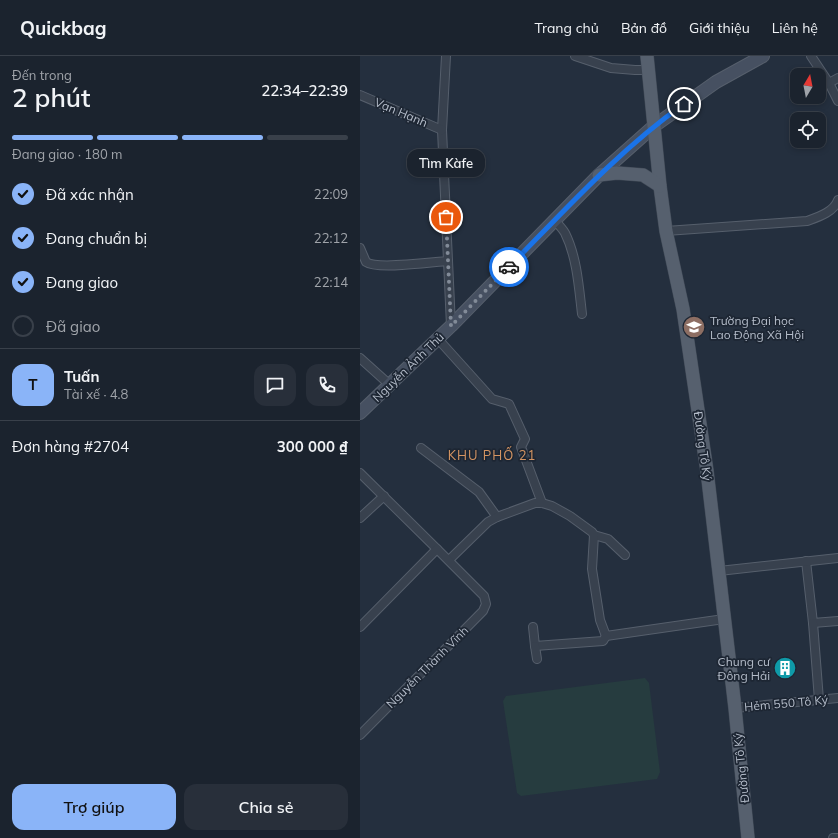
<!DOCTYPE html>
<html lang="vi">
<head>
<meta charset="utf-8">
<style>
	:root { --surface:#1b232e; --page:#282f3a; --text:#f1f3f6; --muted:#a0a4aa; --line:#39404a; --accent:#8ab4f8 }
	body { margin:0; font-family:Mulish,sans-serif; background:var(--page); color:var(--text); height:100vh; display:flex; flex-direction:column; font-size:15px; white-space:nowrap }
	* { box-sizing:border-box; margin:0 }
	p { font-size:13px; color:var(--muted) }
	.icon { flex:none; width:22px; height:22px; fill:none; stroke:currentColor; stroke-width:2; stroke-linecap:round; stroke-linejoin:round }
	.map { position:relative; flex:1; overflow:hidden }
	.drawer { display:flex; flex-direction:column; background:var(--surface); width:360px }
	.drawer>* { flex:none }
	.needle { width:26px; rotate:10deg }
	.fabs { position:absolute; left:430px; top:12px; display:grid; gap:8px }
	.fabs a { display:grid; place-items:center; width:36px; height:36px; border-radius:8px; background:var(--surface); box-shadow:0 2px 6px #0003,0 0 0 1px var(--line); font-size:20px }
	.pin { position:absolute; display:grid; place-items:center; width:34px; height:34px; color:#fff; margin:-17px; border:2px solid #fff; border-radius:50%; box-shadow:0 1px 4px #0007 }
	.courier { position:absolute; display:grid; place-items:center; width:40px; height:40px; margin:-20px; border:3px solid #1a73e8; border-radius:50%; background:#fff; color:#222; box-shadow:0 1px 5px #0007 }
	.bubble { position:absolute; height:28px; border-radius:12px; background:var(--surface); box-shadow:0 2px 6px #0003,0 0 0 1px var(--line); font-size:13px; font-weight:600; line-height:28px; text-align:center }
	.head em { font-style:normal; font-weight:600 }
	.head div { display:flex; flex-direction:column-reverse }
	.head { display:flex; align-items:center; justify-content:space-between; height:68px; padding:0 12px }
	h1 { font-size:26px; font-weight:600; line-height:30px }
	.bar { display:grid; grid-template-columns:repeat(4,1fr); gap:6px 4px; align-content:center; height:48px; padding:0 12px }
	.bar i { height:5px; border-radius:3px; background:var(--line) }
	.bar .on { background:var(--accent) }
	.bar p { grid-column:span 4 }
	.line { display:flex; align-items:center; gap:10px; padding:0 12px; border-top:1px solid var(--line) }
	.line div { flex:1 }
	.round { display:grid; place-items:center; flex:none; width:42px; height:42px; border-radius:12px; background:var(--page) }
	ol { padding:0 12px; list-style:none }
	li { display:flex; align-items:center; gap:12px; height:44px }
	li p { margin-inline-start:auto }
	li .icon { padding:4px; border-radius:50%; background:var(--accent); color:#111; stroke-width:4 }
	li:last-child { color:var(--muted) }
	li i { width:22px; height:22px; border:2px solid var(--line); border-radius:50% }
	.button { display:flex; gap:8px; margin-top:auto; padding:8px 12px }
	.button a { flex:1; height:46px; border-radius:12px; background:var(--accent); color:#111; font-size:16px; font-weight:600; line-height:46px; text-align:center }
	.button a+a { background:var(--page); color:var(--text) }
	header { display:flex; align-items:center; gap:24px; box-sizing:border-box; height:56px; padding:0 20px; background:var(--surface); border-bottom:1px solid var(--line) }
	header strong { font-size:19px }
	nav { display:flex; gap:22px; margin-inline-start:auto; font-size:14px }
	main { display:flex; flex:1; min-height:0 }
	.map>svg:first-child { display:block }
	.green { fill:#263c3f }
	.lines { fill:none; stroke-linecap:round; stroke-linejoin:round }
	.street-casing { stroke:#565f6c; stroke-width:10 }
	.secondary-casing { stroke:#565f6c; stroke-width:14 }
	.primary-casing { stroke:#414a57; stroke-width:14 }
	.street { stroke:#38414e; stroke-width:8 }
	.secondary { stroke:#465061; stroke-width:12 }
	.primary { stroke:#56606e; stroke-width:13 }
	.done { stroke:#828b98; stroke-width:4; stroke-dasharray:0 7.2 }
	.route { stroke:#1a73e8; stroke-width:5 }
	.labels { text-anchor:middle; dominant-baseline:central; stroke-width:3.5; stroke-linejoin:round; paint-order:stroke }
	.street-label { font-size:12px; fill:#b4bcc9; stroke:#1d2633 }
	.poi-label { font-size:12px; fill:#b4bcc9; stroke:#1d2633; text-anchor:start }
	.neighbourhood-label { font-size:13px; letter-spacing:1px; fill:#d59563; stroke:#1d2633 }
</style>
</head>
<body>
<header>
<strong>Quickbag</strong>
<nav><a>Trang chủ</a><a>Bản đồ</a><a>Giới thiệu</a><a>Liên hệ</a></nav>
</header>
<main>
<section class="drawer">
<div class="head"><div><h1>2 phút</h1><p>Đến trong</p></div><em>22:34–22:39</em></div>
<div class="bar"><i class="on"></i><i class="on"></i><i class="on"></i><i></i><p>Đang giao · 180 m</p></div>
<ol>
<li><svg class="icon" aria-label="check" viewBox="0 0 24 24"><path d="M5 12l5 5 9-10"/></svg>Đã xác nhận<p>22:09</p></li>
<li><svg class="icon" aria-label="check" viewBox="0 0 24 24"><path d="M5 12l5 5 9-10"/></svg>Đang chuẩn bị<p>22:12</p></li>
<li><svg class="icon" aria-label="check" viewBox="0 0 24 24"><path d="M5 12l5 5 9-10"/></svg>Đang giao<p>22:14</p></li>
<li><i></i>Đã giao</li>
</ol>
<div class="line" style="height:72px"><b class="round" style="background:var(--accent);color:#111">T</b><div><b>Tuấn</b><p>Tài xế · 4.8</p></div><a class="round"><svg class="icon" aria-label="chat" viewBox="0 0 24 24"><path d="M4 5h16v11H9l-5 4z"/></svg></a><a class="round"><svg class="icon" aria-label="phone" viewBox="0 0 24 24"><path d="M5 4h4l2 5-3 2q2 4 5 5l2-3 5 2v4C11 20 4 13 5 4z"/></svg></a></div>
<div class="line" style="height:52px"><div>Đơn hàng #2704</div><b>300 000 ₫</b></div>
<div class="button"><a>Trợ giúp</a><a>Chia sẻ</a></div>
</section>
<div class="map">
<svg width="478" height="782" viewBox="0 0 478 782">
	<rect width="100%" height="100%" fill="#242f3e"/>
	<polygon class="green" points="285,622 289,627 300,716 297,723 161,740 157,737 143,645 146,640"/>
	<g class="lines">
		<g class="street-casing">
			<g id="street">
				<polyline points="86,0 82,74 91,270"/>
				<polyline points="215,0 251,12 275,14 288,14"/>
				<polyline points="451,0 469,27 478,45"/>
				<polyline points="469,27 478,22"/>
				<polyline points="0,39 82,74"/>
				<path d="M195 165C198 168 202 172 205 177 217 201 219 232 222 258"/>
				<path d="M306 175 447 165C458 161 474 156 478 144"/>
				<path d="M0 192 6 206C17 214 72 206 88 205"/>
				<polyline points="78,283 132,343 149,348 165,383 161,391 182,447"/>
				<polyline points="0,302 30,329"/>
				<polyline points="61,392 119,436 137,461"/>
				<polyline points="0,417 77,493"/>
				<polyline points="0,462 24,440"/>
				<polyline points="234,479 248,483 265,499"/>
				<polyline points="89,504 128,466 137,461 175,447 182,447 192,450 210,460 232,476 234,479 232,513 240,564 246,580 364,563"/>
				<polyline points="446,505 453,567 478,565"/>
				<polyline points="359,515 478,502"/>
				<polyline points="453,567 459,644"/>
				<polyline points="0,571 77,493 124,540 126,548 123,555 0,679"/>
				<polyline points="173,571 175,590 243,585 246,580"/>
				<polyline points="175,590 177,603"/>
				<polyline points="375,652 478,642"/>
				<polyline points="473,782 478,782"/>
			</g>
		</g>
		<g class="secondary-casing">
			<polyline id="secondary" points="0,357 91,270 239,119 294,70 356,26 403,0"/>
		</g>
		<g class="primary-casing">
			<g id="primary">
				<polyline points="287,0 300,130 306,175 323,253 347,415 375,652 388,782"/>
				<polyline points="239,119 257,117 283,119 300,130"/>
			</g>
		</g>
		<use href="#street" class="street"/>
		<use href="#secondary" class="secondary"/>
		<use href="#primary" class="primary"/>
	</g>
	<g class="lines">
		<polyline class="done" points="86,161 91,270 149,211"/>
		<path class="route" d="M149 211C205 154 259 94 324 48"/>
	</g>
	<defs>
		<g id="university-disc" transform="scale(1.15)"><circle r="9.5" fill="#8d6e63" stroke="#1d2633"/><path d="M0-5L7-2L0 1L-7-2ZM-4 1L0 2.5L4 1V4Q0 6-4 4Z" fill="#fff"/></g>
		<g id="building-disc" transform="scale(1.15)"><circle r="9.5" fill="#0f9aa8" stroke="#1d2633"/><path d="M-4-6H4V6H1V3H-1V6H-4ZM-2.5-4.3h1.7v1.8h-1.7ZM.8-4.3h1.7v1.8H.8ZM-2.5-1h1.7V.8h-1.7ZM.8-1h1.7V.8H.8Z" fill="#fff"/></g>
	</defs>
	<g fill-rule="evenodd">
		<use href="#university-disc" x="334" y="271"/>
		<use href="#building-disc" x="425" y="612"/>
	</g>
	<g class="labels">
		<g class="street-label">
			<text transform="translate(41 56) rotate(23)">Vạn Hạnh</text>
			<text transform="translate(48 311) rotate(-44)">Nguyễn Ảnh Thủ</text>
			<text transform="translate(343 390) rotate(82)">Đường Tô Ký</text>
			<text transform="translate(67 611) rotate(-45)">Nguyễn Thành Vĩnh</text>
			<text transform="translate(426 647) rotate(-5)">Hẻm 550 Tô Ký</text>
			<text transform="translate(381 712) rotate(-96)">Đường Tô Ký</text>
		</g>
		<g class="poi-label">
			<text x="350" y="264">Trường Đại học<tspan x="350" dy="14">Lao Động Xã Hội</tspan></text>
			<text x="410" y="605" text-anchor="end">Chung cư<tspan x="410" dy="14">Đông Hải</tspan></text>
		</g>
		<g class="neighbourhood-label">
			<text x="132" y="399">KHU PHỐ 21</text>
		</g>
	</g>
</svg>
<div class="fabs">
<a><svg class="needle" viewBox="-14 -14 28 28"><path d="M0-13l5 13h-10z" fill="#e53935"/><path d="M0 13l5-13h-10z" fill="#a0a4aa"/></svg></a>
<a><svg class="icon" aria-label="locate" viewBox="0 0 24 24"><circle cx="12" cy="12" r="6"/><path d="M12 2v4M12 18v4M2 12h4M18 12h4"/></svg></a>
</div>
<div class="pin" style="left:86px;top:161px;background:#ea580c"><svg class="icon" aria-label="bag" viewBox="0 0 24 24"><path d="M5 8h14l-1 12H6zM9 8a3 3 0 0 1 6 0"/></svg></div>
<div class="pin" style="left:324px;top:48px;background:#1f2937"><svg class="icon" aria-label="home" viewBox="0 0 24 24"><path d="M3 11l9-7 9 7M6 9v11h12V9"/></svg></div>
<div class="courier" style="left:149px;top:211px"><svg class="icon" aria-label="car" viewBox="0 0 24 24"><path d="M5 17H2v-5l4-1 3-4h7l3 4 3 1v5h-3M9 17h6M6 11h13"/><circle cx="7" cy="17" r="2"/><circle cx="17" cy="17" r="2"/></svg></div>
<div class="bubble" style="left:47px;top:93px;width:78px">Tìm Kàfe</div>
</div>
</main>
</body>
</html>
